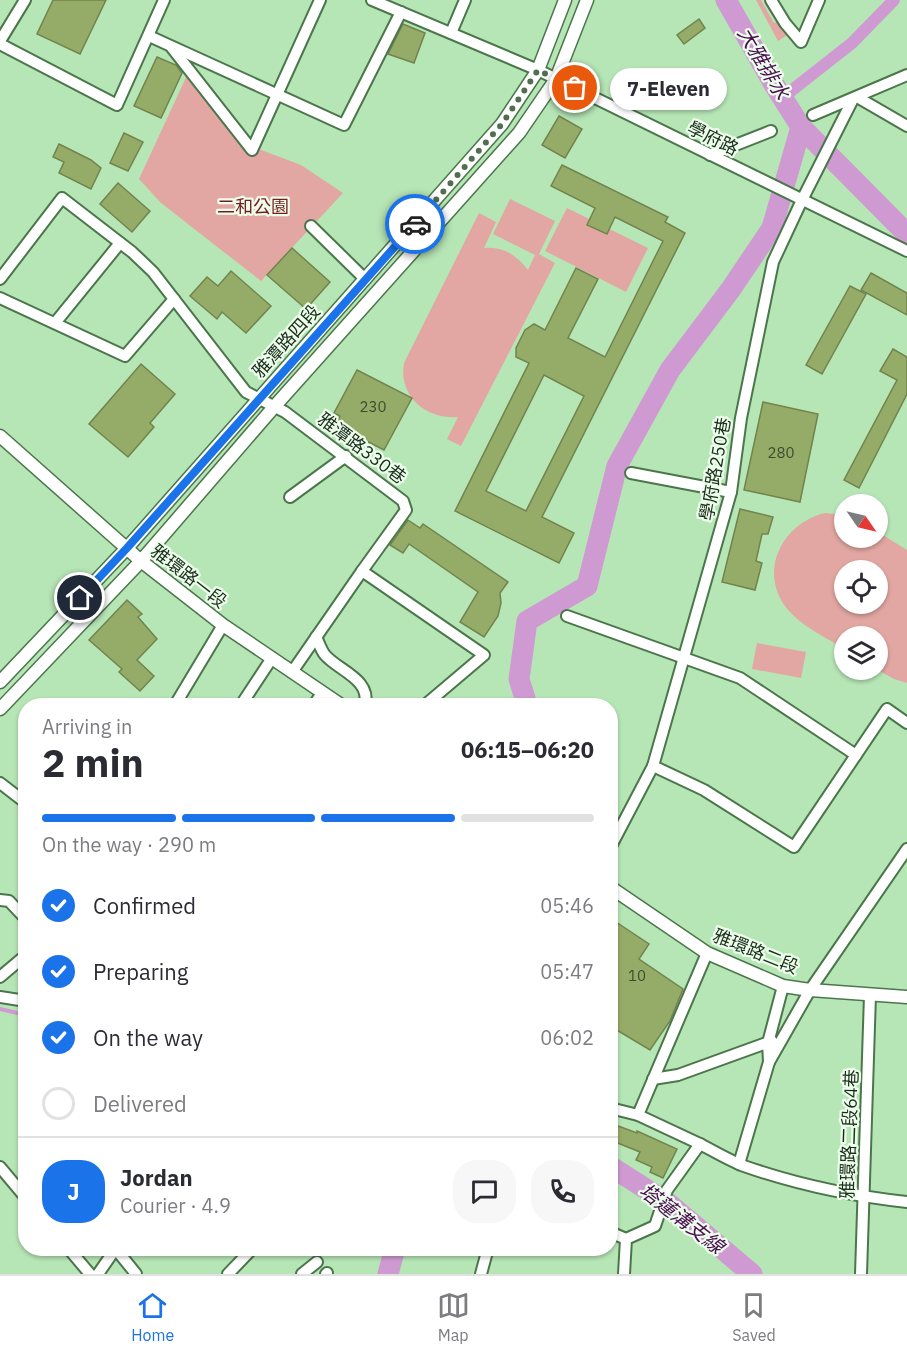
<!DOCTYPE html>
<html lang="en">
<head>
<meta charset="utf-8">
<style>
	:root { --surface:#fff; --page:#f7f7f7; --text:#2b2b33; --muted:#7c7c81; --line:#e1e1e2; --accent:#1a73e8 }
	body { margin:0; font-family:"IBM Plex Sans","Noto Sans TC",sans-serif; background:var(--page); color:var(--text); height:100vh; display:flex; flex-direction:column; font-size:22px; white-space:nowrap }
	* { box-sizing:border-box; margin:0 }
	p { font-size:20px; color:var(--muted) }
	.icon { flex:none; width:33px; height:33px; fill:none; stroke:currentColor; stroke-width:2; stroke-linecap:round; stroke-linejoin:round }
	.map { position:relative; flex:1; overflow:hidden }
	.side { position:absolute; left:18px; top:698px; width:600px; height:558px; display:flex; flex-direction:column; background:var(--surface); border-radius:24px; box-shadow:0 2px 4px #0004 }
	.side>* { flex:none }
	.needle { width:39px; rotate:124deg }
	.controls { position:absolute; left:834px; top:494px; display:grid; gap:12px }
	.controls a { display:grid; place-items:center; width:54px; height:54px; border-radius:50%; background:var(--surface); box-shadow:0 2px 4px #0004; font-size:30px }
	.pin { position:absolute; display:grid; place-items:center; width:51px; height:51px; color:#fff; margin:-26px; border:3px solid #fff; border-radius:50%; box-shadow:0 2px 6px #0007 }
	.courier { position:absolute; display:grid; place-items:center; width:60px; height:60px; margin:-30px; border:4px solid #1a73e8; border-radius:50%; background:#fff; color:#222; box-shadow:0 2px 8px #0007 }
	.bubble { position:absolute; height:42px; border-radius:21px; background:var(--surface); box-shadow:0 2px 4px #0004; font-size:20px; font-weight:700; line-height:42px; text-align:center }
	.head em { font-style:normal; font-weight:700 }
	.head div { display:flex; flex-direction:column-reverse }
	.head { display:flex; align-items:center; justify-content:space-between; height:102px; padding:0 24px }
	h1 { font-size:39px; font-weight:700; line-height:45px }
	.bar { display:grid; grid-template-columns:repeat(4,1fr); gap:9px 6px; align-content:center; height:72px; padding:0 24px }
	.bar i { height:8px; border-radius:4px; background:var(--line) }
	.bar .active { background:var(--accent) }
	.bar p { grid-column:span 4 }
	.line { display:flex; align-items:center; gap:15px; padding:0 24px; border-top:2px solid var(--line) }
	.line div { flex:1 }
	.round { display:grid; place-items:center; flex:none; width:63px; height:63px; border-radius:24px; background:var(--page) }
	ol { padding:0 24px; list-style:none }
	li { display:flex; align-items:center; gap:18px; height:66px }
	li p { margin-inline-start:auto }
	li .icon { padding:6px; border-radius:50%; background:var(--accent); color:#fff; stroke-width:4 }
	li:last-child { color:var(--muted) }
	li i { width:33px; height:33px; border:3px solid var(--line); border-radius:50% }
	.dock { display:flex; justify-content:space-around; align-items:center; height:84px; border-top:2px solid var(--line); background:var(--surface); font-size:16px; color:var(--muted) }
	.dock a { display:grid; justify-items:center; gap:3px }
	.dock .active { color:var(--accent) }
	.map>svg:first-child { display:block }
	.green { fill:#e2a7a2; fill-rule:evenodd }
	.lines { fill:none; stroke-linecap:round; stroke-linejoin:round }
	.stream { stroke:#ce9ad1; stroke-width:4 }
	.canal { stroke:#ce9ad1; stroke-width:12 }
	.river { stroke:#ce9ad1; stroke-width:21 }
	.building { fill:#95ac68; stroke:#71844d; stroke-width:1.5; fill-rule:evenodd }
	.minor-casing { stroke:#4b764b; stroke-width:14 }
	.tertiary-casing { stroke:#4b764b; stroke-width:15 }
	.minor { stroke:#fff; stroke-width:10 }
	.tertiary { stroke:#fff; stroke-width:12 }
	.done { stroke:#526e51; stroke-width:6; stroke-dasharray:0 10.8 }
	.route { stroke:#1a73e8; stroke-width:8 }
	.labels { text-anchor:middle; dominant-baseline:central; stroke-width:4.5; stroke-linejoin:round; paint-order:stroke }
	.number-label { font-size:15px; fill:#3a4d2e }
	.street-label { font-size:18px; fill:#1b2d1b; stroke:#ecfeeb }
	.park-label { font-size:18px; fill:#781d1f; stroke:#ecfeeb }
	.water-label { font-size:20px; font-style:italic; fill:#4c0e52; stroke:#ecfeeb }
</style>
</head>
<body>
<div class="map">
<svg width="907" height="1274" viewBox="0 0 907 1274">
	<rect width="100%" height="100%" fill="#b7e6b6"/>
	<g class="green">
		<polygon points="756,0 761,0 774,23 781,19 789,34 778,41"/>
		<polygon points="188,73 243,143 301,165 343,193 261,281 161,203 139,179"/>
		<path d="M510 199 555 221 539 254 555 263 461 446 447 439 458 417C426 420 398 396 404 363L479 213 496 222 484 248C504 246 517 256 528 270L535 255 493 234Z"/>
		<polygon points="567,208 648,248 626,292 545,251"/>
		<path d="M825 513 844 515V537H878V532L907 550V683L894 679 876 669 878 636H844V649C827 638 805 628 791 613 756 577 779 524 825 513ZM844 570H878V603H844Z"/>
		<polygon points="757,643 806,652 801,678 752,669"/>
	</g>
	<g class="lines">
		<polyline class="stream" points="0,1009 26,1015"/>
		<polyline class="canal" points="782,98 852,43 894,0"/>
		<g class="river">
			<polyline points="726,0 775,86 801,127 907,234"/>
			<polyline points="527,705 519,679 527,621 587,586 617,466 670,370 731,289 772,228 801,127"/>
			<polyline points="610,1166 668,1203 752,1274"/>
			<polyline points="388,1274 395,1248"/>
		</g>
	</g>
	<g class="building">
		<polygon points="53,0 106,0 80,54 37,34"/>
		<polygon points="699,19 705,28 684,44 677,35"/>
		<polygon points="403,24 425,33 414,63 388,54"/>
		<polygon points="157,57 176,65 182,73 161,118 134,106"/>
		<polygon points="559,116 582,129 565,158 542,145"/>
		<polygon points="124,133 143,142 128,171 110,163"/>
		<polygon points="59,144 91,160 101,168 91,189 59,173 64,162 53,157"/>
		<path d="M562 165 668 217 665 222 685 233 542 517 574 533 559 563 455 511 529 363 516 357V348L525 330 534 324 545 330 576 268 598 279 568 338 605 357 663 241 615 217 607 234 587 225 595 208 551 186ZM544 375 584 396 526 511 486 491Z"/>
		<polygon points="118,183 150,211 132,232 100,204"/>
		<polygon points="292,248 330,282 306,309 267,275"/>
		<polygon points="231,271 271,306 246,333 222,312 217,319 190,296 207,277 218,286"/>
		<polygon points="871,273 907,293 907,315 861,290"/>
		<polygon points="850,286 866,294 822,374 806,365"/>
		<polygon points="893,349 907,357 907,394 859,488 844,480 897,380 880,371"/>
		<polygon points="141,364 175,394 150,423 154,427 128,457 89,424"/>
		<polygon points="357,370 412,398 384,450 335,425 340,416 334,413"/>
		<polygon points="763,402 818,414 800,502 744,490"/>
		<polygon points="740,509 773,517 768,534 762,534 756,561 762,563 755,590 722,582"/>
		<polygon points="408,520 420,528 423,524 508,582 500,593 501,603 498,616 484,637 460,622 478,592 409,544 403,553 390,545"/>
		<polygon points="127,600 142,614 138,617 157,639 137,660 154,676 140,691 119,672 122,669 89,640"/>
		<polygon points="610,918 649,944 639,959 683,989 670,1021 650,1050 610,1026"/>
		<polygon points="610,1123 637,1133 637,1131 677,1149 663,1178 650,1172 652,1167 636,1160 640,1152 610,1140"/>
	</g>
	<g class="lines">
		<g class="minor-casing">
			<g id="minor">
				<polyline points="372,0 538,70 907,251"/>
				<polyline points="771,0 785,23 801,42 819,0"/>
				<polyline points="451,33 465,0"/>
				<polyline points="149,36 344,125 401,12"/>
				<polyline points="0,41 25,0"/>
				<polyline points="0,44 117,105 164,0"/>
				<polyline points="172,48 252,150 320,0"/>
				<polyline points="857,97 907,126"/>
				<polyline points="813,115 907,75"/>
				<polyline points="710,155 771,131"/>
				<polyline points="311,226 365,279"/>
				<polyline points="0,279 62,198 132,252 153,272 246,392 285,412 403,501 406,510 362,571"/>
				<polyline points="0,298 125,356 174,299"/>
				<polyline points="55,323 120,243"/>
				<polyline points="631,473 731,492"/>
				<polyline points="290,497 346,456"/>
				<polyline points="567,616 740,678 856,755"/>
				<path d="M316 637C319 643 321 650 325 655 339 671 371 679 365 705"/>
				<polyline points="292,672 362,571 484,655 425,705"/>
				<polyline points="175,705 223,625"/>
				<polyline points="241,705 272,658"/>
				<polyline points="314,705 322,693"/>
				<polyline points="653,766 704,790 794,847 887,709 907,723"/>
				<polyline points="0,783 26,803"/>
				<polyline points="610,848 653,766 731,492 741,418 773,262 802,200 853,99"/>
				<polyline points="0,900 9,901 26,919"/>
				<polyline points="0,977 26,955"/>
				<polyline points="0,997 26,1001"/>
				<polyline points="769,1062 810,990 907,849"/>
				<polyline points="653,1079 678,1075 772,1041"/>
				<polyline points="610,1108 638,1115 700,1144"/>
				<polyline points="638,1115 707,953"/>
				<polyline points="739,1164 769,1062 768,1043 783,986"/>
				<polyline points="0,1167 26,1198"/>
				<polyline points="610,1232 626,1239"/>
				<polyline points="68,1248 90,1274"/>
				<polyline points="115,1248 136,1274"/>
				<polyline points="98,1274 116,1248"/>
				<polyline points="228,1274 253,1248"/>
				<polyline points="302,1274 317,1262"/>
				<polyline points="326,1274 327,1273"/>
				<polyline points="481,1274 488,1248"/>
				<path d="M624 1274 626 1239 655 1226 667 1190 700 1144C713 1151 727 1159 741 1165 795 1184 851 1196 907 1202"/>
				<polyline points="861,1274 870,995"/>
			</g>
		</g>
		<g class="tertiary-casing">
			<g id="tertiary">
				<polyline points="0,436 141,561 223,625 341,705"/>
				<polyline points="0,682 127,548 502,124 538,70 565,0"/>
				<polyline points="0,709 141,561 274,407 519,133 556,79 587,0"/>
				<polyline points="610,887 707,953 783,986 810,990 907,997"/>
			</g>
		</g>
		<use href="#minor" class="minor"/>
		<use href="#tertiary" class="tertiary"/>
	</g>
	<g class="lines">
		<polyline class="done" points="415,224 502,124 538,70 575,88"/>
		<polyline class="route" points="80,598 127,548 415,224"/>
	</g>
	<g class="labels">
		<g class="number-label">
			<text x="373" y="406">230</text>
			<text x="781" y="452">280</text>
			<text x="637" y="975">10</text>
		</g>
		<g class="street-label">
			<text transform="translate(713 138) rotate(26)">學府路</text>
			<text transform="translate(286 341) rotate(-48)">雅潭路四段</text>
			<text transform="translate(362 448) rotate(37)">雅潭路330巷</text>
			<text transform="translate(715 469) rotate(-80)">學府路250巷</text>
			<text transform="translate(189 576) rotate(38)">雅環路一段</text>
			<text transform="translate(756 951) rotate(22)">雅環路二段</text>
			<text transform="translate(849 1134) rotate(-88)">雅環路二段64巷</text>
		</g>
		<g class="park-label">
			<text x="253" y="206">二和公園</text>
		</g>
		<g class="water-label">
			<text transform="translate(764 63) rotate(59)">大雅排水</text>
			<text transform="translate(682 1218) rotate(38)">塔蓮溝支線</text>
		</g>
	</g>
</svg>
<div class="controls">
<a><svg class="needle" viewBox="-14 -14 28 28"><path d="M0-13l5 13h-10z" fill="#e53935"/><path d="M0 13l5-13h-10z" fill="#7c7c81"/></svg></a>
<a><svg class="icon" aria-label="locate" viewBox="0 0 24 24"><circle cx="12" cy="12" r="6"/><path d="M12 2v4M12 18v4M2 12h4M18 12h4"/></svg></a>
<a><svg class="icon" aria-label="layers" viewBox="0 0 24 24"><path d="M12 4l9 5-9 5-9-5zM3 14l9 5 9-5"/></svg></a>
</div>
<div class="pin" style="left:575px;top:88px;background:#ea580c"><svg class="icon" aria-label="bag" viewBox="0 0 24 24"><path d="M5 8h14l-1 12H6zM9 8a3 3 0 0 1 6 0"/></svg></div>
<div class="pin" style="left:80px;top:598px;background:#1f2937"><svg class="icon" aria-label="home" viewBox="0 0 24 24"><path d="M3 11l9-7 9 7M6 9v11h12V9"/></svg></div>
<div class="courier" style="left:415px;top:224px"><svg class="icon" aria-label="car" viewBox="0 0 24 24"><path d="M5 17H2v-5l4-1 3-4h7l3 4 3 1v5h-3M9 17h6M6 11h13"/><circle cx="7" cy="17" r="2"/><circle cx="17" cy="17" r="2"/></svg></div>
<div class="bubble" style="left:610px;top:68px;width:117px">7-Eleven</div>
<section class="side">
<div class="head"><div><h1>2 min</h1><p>Arriving in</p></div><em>06:15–06:20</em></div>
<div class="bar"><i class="active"></i><i class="active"></i><i class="active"></i><i></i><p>On the way · 290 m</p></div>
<ol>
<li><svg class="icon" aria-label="check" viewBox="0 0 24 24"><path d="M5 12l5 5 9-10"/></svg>Confirmed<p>05:46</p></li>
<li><svg class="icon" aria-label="check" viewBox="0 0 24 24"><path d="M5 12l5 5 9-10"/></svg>Preparing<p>05:47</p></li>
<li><svg class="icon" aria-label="check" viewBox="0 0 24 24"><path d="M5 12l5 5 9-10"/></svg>On the way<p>06:02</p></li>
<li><i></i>Delivered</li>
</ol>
<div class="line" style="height:108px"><b class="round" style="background:var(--accent);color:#fff">J</b><div><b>Jordan</b><p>Courier · 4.9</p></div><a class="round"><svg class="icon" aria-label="chat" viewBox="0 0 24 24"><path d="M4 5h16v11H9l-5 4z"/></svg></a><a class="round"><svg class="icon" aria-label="phone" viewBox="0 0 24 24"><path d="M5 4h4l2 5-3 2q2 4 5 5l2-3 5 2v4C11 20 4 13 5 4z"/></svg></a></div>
</section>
</div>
<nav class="dock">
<a class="active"><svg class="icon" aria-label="home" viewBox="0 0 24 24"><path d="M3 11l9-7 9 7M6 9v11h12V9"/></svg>Home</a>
<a><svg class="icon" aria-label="map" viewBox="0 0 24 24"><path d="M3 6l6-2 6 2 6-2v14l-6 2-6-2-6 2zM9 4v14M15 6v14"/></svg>Map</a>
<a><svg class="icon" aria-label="saved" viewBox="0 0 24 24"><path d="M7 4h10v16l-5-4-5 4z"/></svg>Saved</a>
</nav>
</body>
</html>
